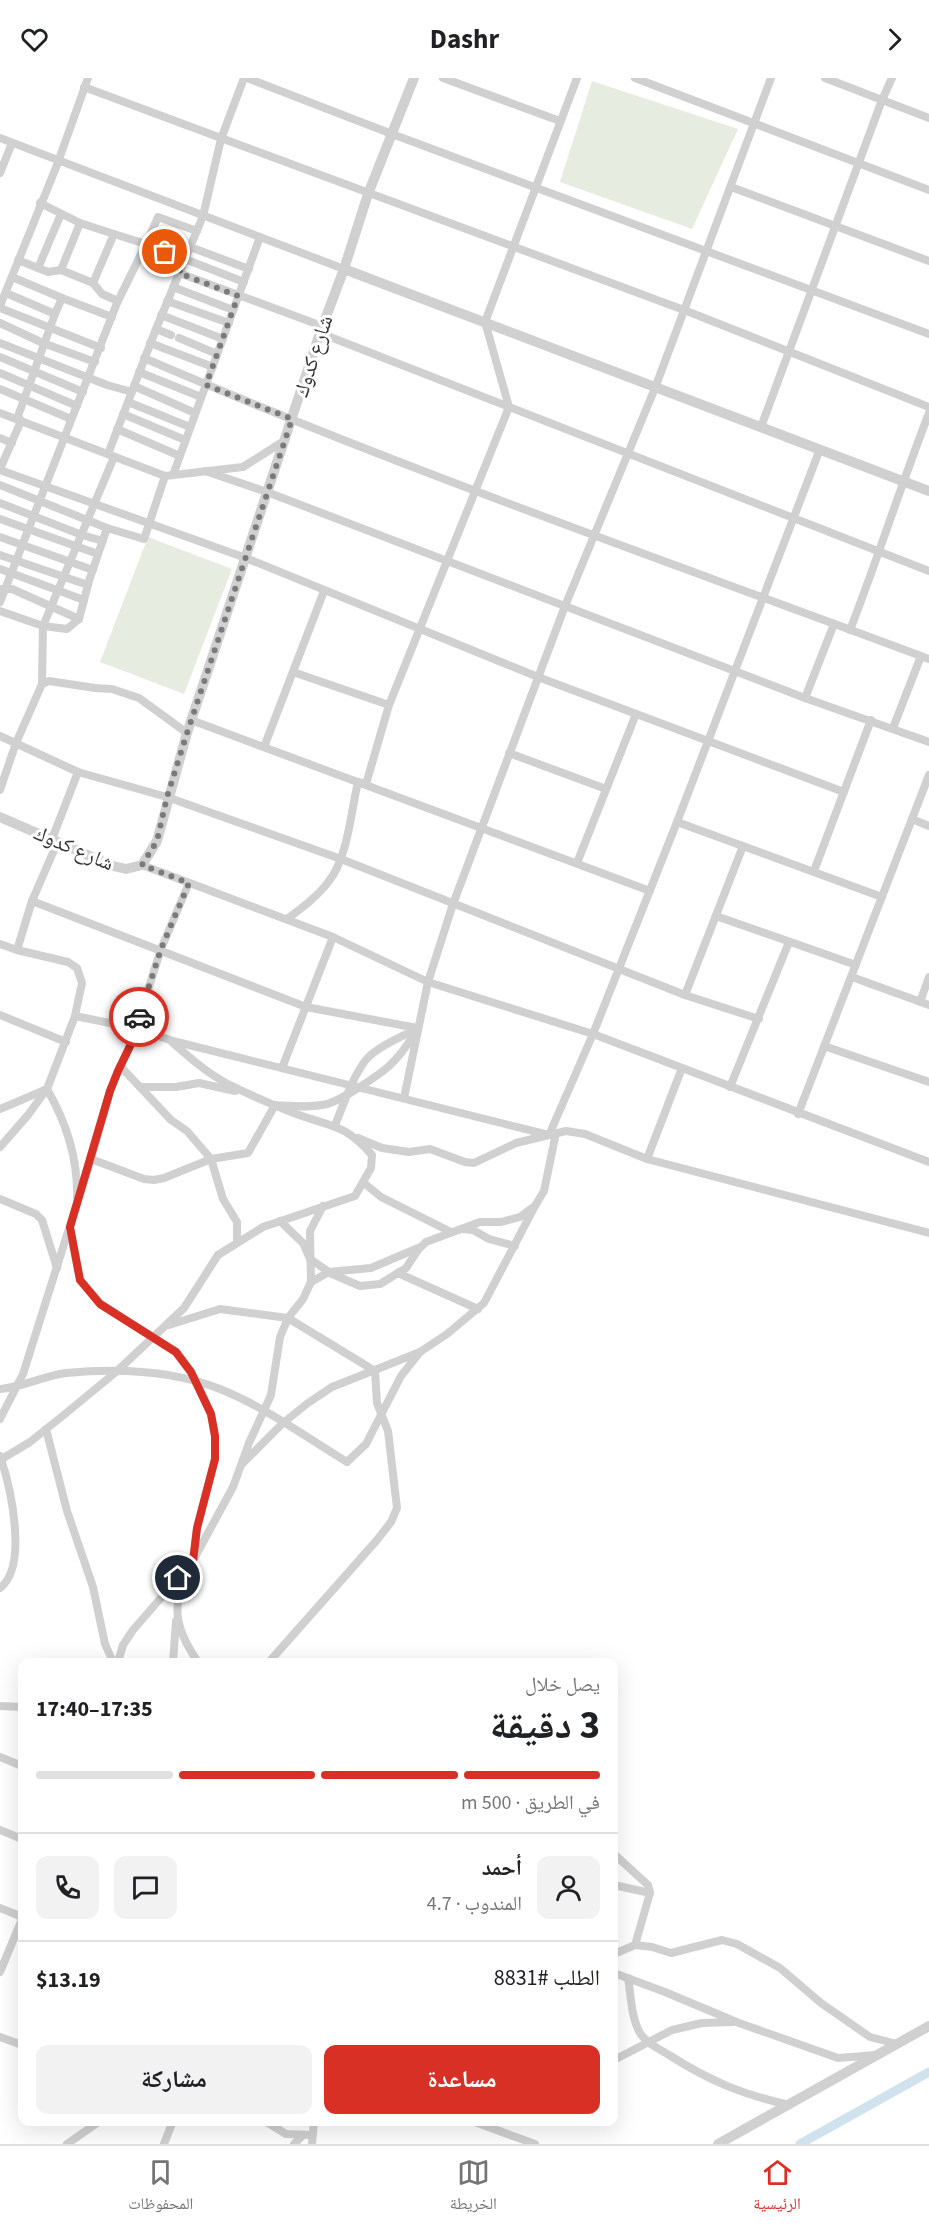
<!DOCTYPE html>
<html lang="ar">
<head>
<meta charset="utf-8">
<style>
	:root { --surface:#fff; --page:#f2f2f2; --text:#202124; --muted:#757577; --line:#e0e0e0; --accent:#d93025 }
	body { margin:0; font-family:"Source Sans 3","Noto Naskh Arabic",sans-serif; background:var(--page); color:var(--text); direction:rtl; height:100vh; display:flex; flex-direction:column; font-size:22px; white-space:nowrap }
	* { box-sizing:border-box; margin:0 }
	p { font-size:20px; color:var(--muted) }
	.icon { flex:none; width:33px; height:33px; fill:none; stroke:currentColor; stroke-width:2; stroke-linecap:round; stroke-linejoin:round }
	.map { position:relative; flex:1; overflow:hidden; direction:ltr }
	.drawer { position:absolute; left:18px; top:1580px; width:600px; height:468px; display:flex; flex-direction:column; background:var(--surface); border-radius:12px; box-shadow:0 6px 24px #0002; direction:rtl }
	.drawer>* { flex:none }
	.pin { position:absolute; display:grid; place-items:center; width:51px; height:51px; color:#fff; margin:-26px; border:3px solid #fff; border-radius:50%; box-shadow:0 2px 6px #0007 }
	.courier { position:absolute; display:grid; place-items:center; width:60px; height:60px; margin:-30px; border:4px solid #d93025; border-radius:50%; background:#fff; color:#222; box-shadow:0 2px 8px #0007 }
	.overview em { font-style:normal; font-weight:700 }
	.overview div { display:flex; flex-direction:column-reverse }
	.overview { display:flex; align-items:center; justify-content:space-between; height:102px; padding:0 18px }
	h1 { font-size:39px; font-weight:700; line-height:45px }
	.bar { display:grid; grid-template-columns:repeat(4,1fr); gap:9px 6px; align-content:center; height:72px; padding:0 18px }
	.bar i { height:8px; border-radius:4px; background:var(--line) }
	.bar .current { background:var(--accent) }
	.bar p { grid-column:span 4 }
	.line { display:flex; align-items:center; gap:15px; padding:0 18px; border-top:2px solid var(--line) }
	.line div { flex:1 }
	.round { display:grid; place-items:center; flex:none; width:63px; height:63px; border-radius:12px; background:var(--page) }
	.primary-button { display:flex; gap:12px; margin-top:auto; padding:12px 18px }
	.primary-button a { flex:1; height:69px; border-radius:12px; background:var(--accent); color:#fff; font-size:24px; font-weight:700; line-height:69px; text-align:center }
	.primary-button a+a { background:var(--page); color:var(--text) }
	header { display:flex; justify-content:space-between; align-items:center; height:78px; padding:0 18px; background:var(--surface); font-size:27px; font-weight:700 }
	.tab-bar { display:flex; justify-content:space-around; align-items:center; height:84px; border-top:2px solid var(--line); background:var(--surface); font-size:16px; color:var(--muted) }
	.tab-bar a { display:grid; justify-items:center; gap:3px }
	.tab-bar .current { color:var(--accent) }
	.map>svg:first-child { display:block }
	.green { fill:#e6ecdf }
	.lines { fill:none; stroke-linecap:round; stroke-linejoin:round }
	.canal { stroke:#cfe2ee; stroke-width:9 }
	.minor { stroke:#d0d0d0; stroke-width:8 }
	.tertiary { stroke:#d0d0d0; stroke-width:10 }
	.done { stroke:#7a7a7a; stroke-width:6; stroke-dasharray:0 10.8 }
	.route { stroke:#d93025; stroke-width:8 }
	.labels { text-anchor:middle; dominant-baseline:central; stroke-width:6; stroke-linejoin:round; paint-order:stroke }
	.street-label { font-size:21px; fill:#333; stroke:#fff }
</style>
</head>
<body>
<header><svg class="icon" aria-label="forward" viewBox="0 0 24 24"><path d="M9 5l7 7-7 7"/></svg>Dashr<svg class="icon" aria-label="heart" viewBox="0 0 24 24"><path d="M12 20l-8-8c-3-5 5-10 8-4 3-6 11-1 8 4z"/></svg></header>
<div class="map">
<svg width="929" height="2066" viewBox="0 0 929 2066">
	<rect width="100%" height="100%" fill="#fff"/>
	<g class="green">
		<polygon points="592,3 738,51 692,151 560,104"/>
		<polygon points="148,459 232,491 184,616 100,584"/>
	</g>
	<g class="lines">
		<polyline class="canal" points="800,2066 929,1994"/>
		<g class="minor">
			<polyline points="247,0 392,56 929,256"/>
			<polyline points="443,0 560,43"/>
			<polyline points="635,0 929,112"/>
			<polyline points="825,0 929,40"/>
			<polyline points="84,9 684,232 929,329"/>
			<polyline points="0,60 344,191"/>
			<polyline points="0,95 12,65"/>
			<polyline points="731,109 929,183"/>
			<polyline points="40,125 80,145 114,156 93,205 61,192 80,145"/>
			<polyline points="197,153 158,139 146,166 244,204"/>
			<polyline points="190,169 249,191"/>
			<polyline points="18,182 48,194 61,192"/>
			<polyline points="38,190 61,136"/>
			<polyline points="179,195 322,248"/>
			<polyline points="12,199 62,220"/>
			<polyline points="93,205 102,216 118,223"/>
			<polyline points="173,209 233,232"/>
			<polyline points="6,215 55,236 62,220 112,239"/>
			<polyline points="167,223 229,245"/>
			<polyline points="0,228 57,87 88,0"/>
			<polyline points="0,230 101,270"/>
			<polyline points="161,237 223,261"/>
			<polyline points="0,245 43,265 95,284"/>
			<polyline points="156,251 171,257"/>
			<polyline points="320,255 929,493"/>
			<polyline points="179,260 217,276"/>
			<polyline points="0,265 107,307 132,314"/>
			<polyline points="150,265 213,289"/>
			<polyline points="0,279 83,314"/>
			<path d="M144 280C402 391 667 483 929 581"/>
			<polyline points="139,294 201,319"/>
			<polyline points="0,295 77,328"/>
			<polyline points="134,308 195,335"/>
			<polyline points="0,311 71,341"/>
			<polyline points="128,324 190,349"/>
			<polyline points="0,335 165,398 243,389 284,363"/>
			<polyline points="123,336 185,362"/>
			<polyline points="761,349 882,22 892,0"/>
			<polyline points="117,351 180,378"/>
			<polyline points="0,360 12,365"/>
			<polyline points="108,376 156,251 203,138 221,61 244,0"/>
			<polyline points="0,391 21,343 18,338 55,236"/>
			<polyline points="0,392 246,480 538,599 844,714"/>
			<polyline points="205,393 267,414 805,620 929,664"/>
			<polyline points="173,397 260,159"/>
			<polyline points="0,407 107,450"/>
			<polyline points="0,425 82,457 103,463"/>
			<polyline points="0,441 98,476"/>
			<polyline points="0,459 93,492"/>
			<polyline points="0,477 88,507"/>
			<polyline points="0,491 84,522"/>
			<polyline points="0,511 12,511 79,541"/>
			<polyline points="0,524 117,225 146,166 114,156"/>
			<polyline points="0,533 43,548 67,551 79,541 89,503 107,450 144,461 165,398"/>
			<path d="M850 552C878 480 901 407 929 335"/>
			<polyline points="293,594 389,627"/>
			<polyline points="42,606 43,548 114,379"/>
			<polyline points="805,620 834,546"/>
			<polyline points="191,642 650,813"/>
			<polyline points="893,650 921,578"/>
			<polyline points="0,658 78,694 167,719 341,781 685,917 759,941"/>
			<polyline points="264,669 324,513"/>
			<polyline points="509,675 606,711"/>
			<polyline points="0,712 16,665 42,606 49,603 95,610 112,611 139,620 187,655"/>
			<polyline points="912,741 929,748"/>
			<polyline points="677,744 882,819"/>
			<polyline points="52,761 78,694"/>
			<polyline points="577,785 636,636"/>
			<polyline points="142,787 333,859 428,904 593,956 929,1084"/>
			<polyline points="814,793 871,642"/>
			<polyline points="32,823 306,929 417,950"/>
			<polyline points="716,838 856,887"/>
			<path d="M287 841C302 830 318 818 329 803 348 779 351 733 358 704L366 706 389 627 509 329 485 244 577 0"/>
			<polyline points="0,866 17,872 68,884 77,890 82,905 75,938 135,950 173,963 549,1057 566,1053 585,1056 647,1081 929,1155"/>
			<polyline points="17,872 32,823 58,763"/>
			<polyline points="852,899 929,927"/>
			<polyline points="685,917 743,768"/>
			<polyline points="920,924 929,899"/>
			<polyline points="0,937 66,964"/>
			<polyline points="824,968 929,1004"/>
			<polyline points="120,988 140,1009"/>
			<polyline points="282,990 333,859"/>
			<polyline points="730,1009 789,864"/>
			<polyline points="235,1013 199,1005 176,1009 140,1009 171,1042 187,1053 211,1081 223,1121 237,1144 237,1164"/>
			<polyline points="404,1020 428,904 453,826 565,528 655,310 771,0"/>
			<path d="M0 1031 47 1011C66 1044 78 1080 77 1119"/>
			<polyline points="798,1036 929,697"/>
			<path d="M335 1047C344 1026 351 1002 365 983 375 970 402 958 417 951"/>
			<polyline points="358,1060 382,1070 409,1074 430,1071 465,1084 474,1085 516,1065 549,1057 593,956 677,744 820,371"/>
			<polyline points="0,1069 28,1037 47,1011 75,938"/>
			<path d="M91 1081 144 1101 154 1102 164 1100 211 1081 248 1075 275 1027C292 1028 311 1030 327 1026 342 1022 376 999 388 989 398 980 407 968 414 956"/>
			<polyline points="647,1081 682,990"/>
			<polyline points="364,1105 381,1119 451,1154"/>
			<polyline points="0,1121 36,1136 42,1142 57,1190"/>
			<polyline points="280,1143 303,1165 310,1181 332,1196 360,1208 380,1206 406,1190 418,1172 426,1164 480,1144 501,1144 520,1139 535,1128 544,1113 556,1055"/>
			<polyline points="462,1151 473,1152 489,1161 515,1168"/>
			<polyline points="70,1152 80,1202 100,1225 175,1274 191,1294 201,1314 211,1336 215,1358 215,1381 197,1450 193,1483 133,1552 123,1567 118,1584"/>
			<polyline points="398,1195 478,1231"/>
			<polyline points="311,1204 329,1194 371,1190 418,1170"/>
			<polyline points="169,1247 220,1231 288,1240 375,1293 377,1325 388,1353 397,1430 391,1444 377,1462 269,1584"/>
			<path d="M0 1311C23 1309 43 1298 66 1295 118 1290 172 1292 220 1311 265 1329 306 1359 347 1384L366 1366 401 1298 420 1274"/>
			<polyline points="0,1341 23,1296 91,1081 110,1013 118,993 131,966 161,871 189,805"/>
			<polyline points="46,1351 67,1433 93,1509 105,1566 113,1584"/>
			<path d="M0 1382 30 1364 65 1336 116 1294 165 1248 184 1230 218 1177 263 1149 355 1118 371 1090 372 1077C345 1046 332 1049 296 1036 273 1027 250 1017 228 1006 207 995 189 979 172 964"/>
			<polyline points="243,1385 283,1345 308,1325 332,1309 420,1274 447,1256 484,1225 535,1128"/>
			<polyline points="195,1479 233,1409 249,1365 271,1317 280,1259 288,1240 303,1221 311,1204 310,1153 323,1128"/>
			<path d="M188 1493C170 1530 176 1552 198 1584"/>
			<path d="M0 1510C29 1488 10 1407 0 1378"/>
			<polyline points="173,1584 176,1543"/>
			<polyline points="0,1628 22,1629"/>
			<polyline points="0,1679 22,1688"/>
			<polyline points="0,1752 22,1761"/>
			<polyline points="614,1776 648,1807 650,1815 635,1867"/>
			<polyline points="614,1807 650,1815"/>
			<polyline points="0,1830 22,1839"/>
			<polyline points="614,1876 635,1867 652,1869 671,1875 722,1862 737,1866 780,1890 821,1925 870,1959 897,1966"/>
			<polyline points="0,1894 22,1841"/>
			<polyline points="614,1895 665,1914 739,1945 838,1980 876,1977"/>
			<path d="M628 1900C631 1917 631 1939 640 1955 646 1965 659 1971 669 1977 710 2003 741 2016 789 2027"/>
			<polyline points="0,1959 22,1967"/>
			<polyline points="614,1982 672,1952 702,1945 733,1944"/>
			<polyline points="265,2043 286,2056 312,2057"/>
			<polyline points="472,2043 535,2066"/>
			<polyline points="67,2066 100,2043"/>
			<polyline points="164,2066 173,2043"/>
			<polyline points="294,2066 303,2057"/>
			<polyline points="312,2066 314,2043"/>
		</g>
		<g class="tertiary">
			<polyline points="344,191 929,413"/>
			<polyline points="0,739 113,788 126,791 142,787 157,763 187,655 320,255 344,191 368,116 414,0"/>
			<polyline points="718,2066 929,1948"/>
		</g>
	</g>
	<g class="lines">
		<polyline class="done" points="139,939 161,871 189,805 142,787 157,763 167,719 187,655 292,341 206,307 238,218 179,195 184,182 165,174"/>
		<polyline class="route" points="139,939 131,966 118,993 110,1013 70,1149 80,1202 100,1226 176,1274 191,1294 211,1336 215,1358 215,1381 197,1450 193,1483 178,1500"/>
	</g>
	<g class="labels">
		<g class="street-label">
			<text transform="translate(313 278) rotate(-72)">شارع كدوك</text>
			<text transform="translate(74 770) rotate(23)">شارع كدوك</text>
		</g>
	</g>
</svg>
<div class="pin" style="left:165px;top:174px;background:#ea580c"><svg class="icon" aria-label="bag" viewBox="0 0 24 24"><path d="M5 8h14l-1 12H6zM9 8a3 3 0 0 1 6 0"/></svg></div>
<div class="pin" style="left:178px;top:1500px;background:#1f2937"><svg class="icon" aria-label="home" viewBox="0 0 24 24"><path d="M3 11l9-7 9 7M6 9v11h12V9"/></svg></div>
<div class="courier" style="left:139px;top:939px"><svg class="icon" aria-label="car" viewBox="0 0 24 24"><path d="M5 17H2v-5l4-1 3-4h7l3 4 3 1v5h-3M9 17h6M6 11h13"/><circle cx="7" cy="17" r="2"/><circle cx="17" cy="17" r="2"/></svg></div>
<section class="drawer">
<div class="overview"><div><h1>3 دقيقة</h1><p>يصل خلال</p></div><em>17:35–17:40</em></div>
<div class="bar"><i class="current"></i><i class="current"></i><i class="current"></i><i></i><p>في الطريق · 500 m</p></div>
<div class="line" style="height:108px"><a class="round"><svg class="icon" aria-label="person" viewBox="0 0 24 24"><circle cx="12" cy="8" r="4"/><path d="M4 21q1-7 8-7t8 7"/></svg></a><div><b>أحمد</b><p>المندوب · 4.7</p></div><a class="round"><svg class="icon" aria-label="chat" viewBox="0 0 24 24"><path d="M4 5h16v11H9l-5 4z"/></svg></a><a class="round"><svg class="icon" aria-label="phone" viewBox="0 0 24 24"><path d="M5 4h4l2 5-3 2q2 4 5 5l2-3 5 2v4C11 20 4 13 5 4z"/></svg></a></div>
<div class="line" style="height:78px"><div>الطلب #8831</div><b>$13.19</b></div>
<div class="primary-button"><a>مساعدة</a><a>مشاركة</a></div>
</section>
</div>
<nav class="tab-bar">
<a class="current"><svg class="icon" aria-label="home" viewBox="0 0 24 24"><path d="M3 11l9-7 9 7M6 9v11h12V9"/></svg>الرئيسية</a>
<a><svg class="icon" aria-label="map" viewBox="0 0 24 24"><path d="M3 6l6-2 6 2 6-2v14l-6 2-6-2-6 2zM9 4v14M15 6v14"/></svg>الخريطة</a>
<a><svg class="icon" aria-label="saved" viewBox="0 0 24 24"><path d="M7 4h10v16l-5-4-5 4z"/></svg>المحفوظات</a>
</nav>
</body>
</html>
